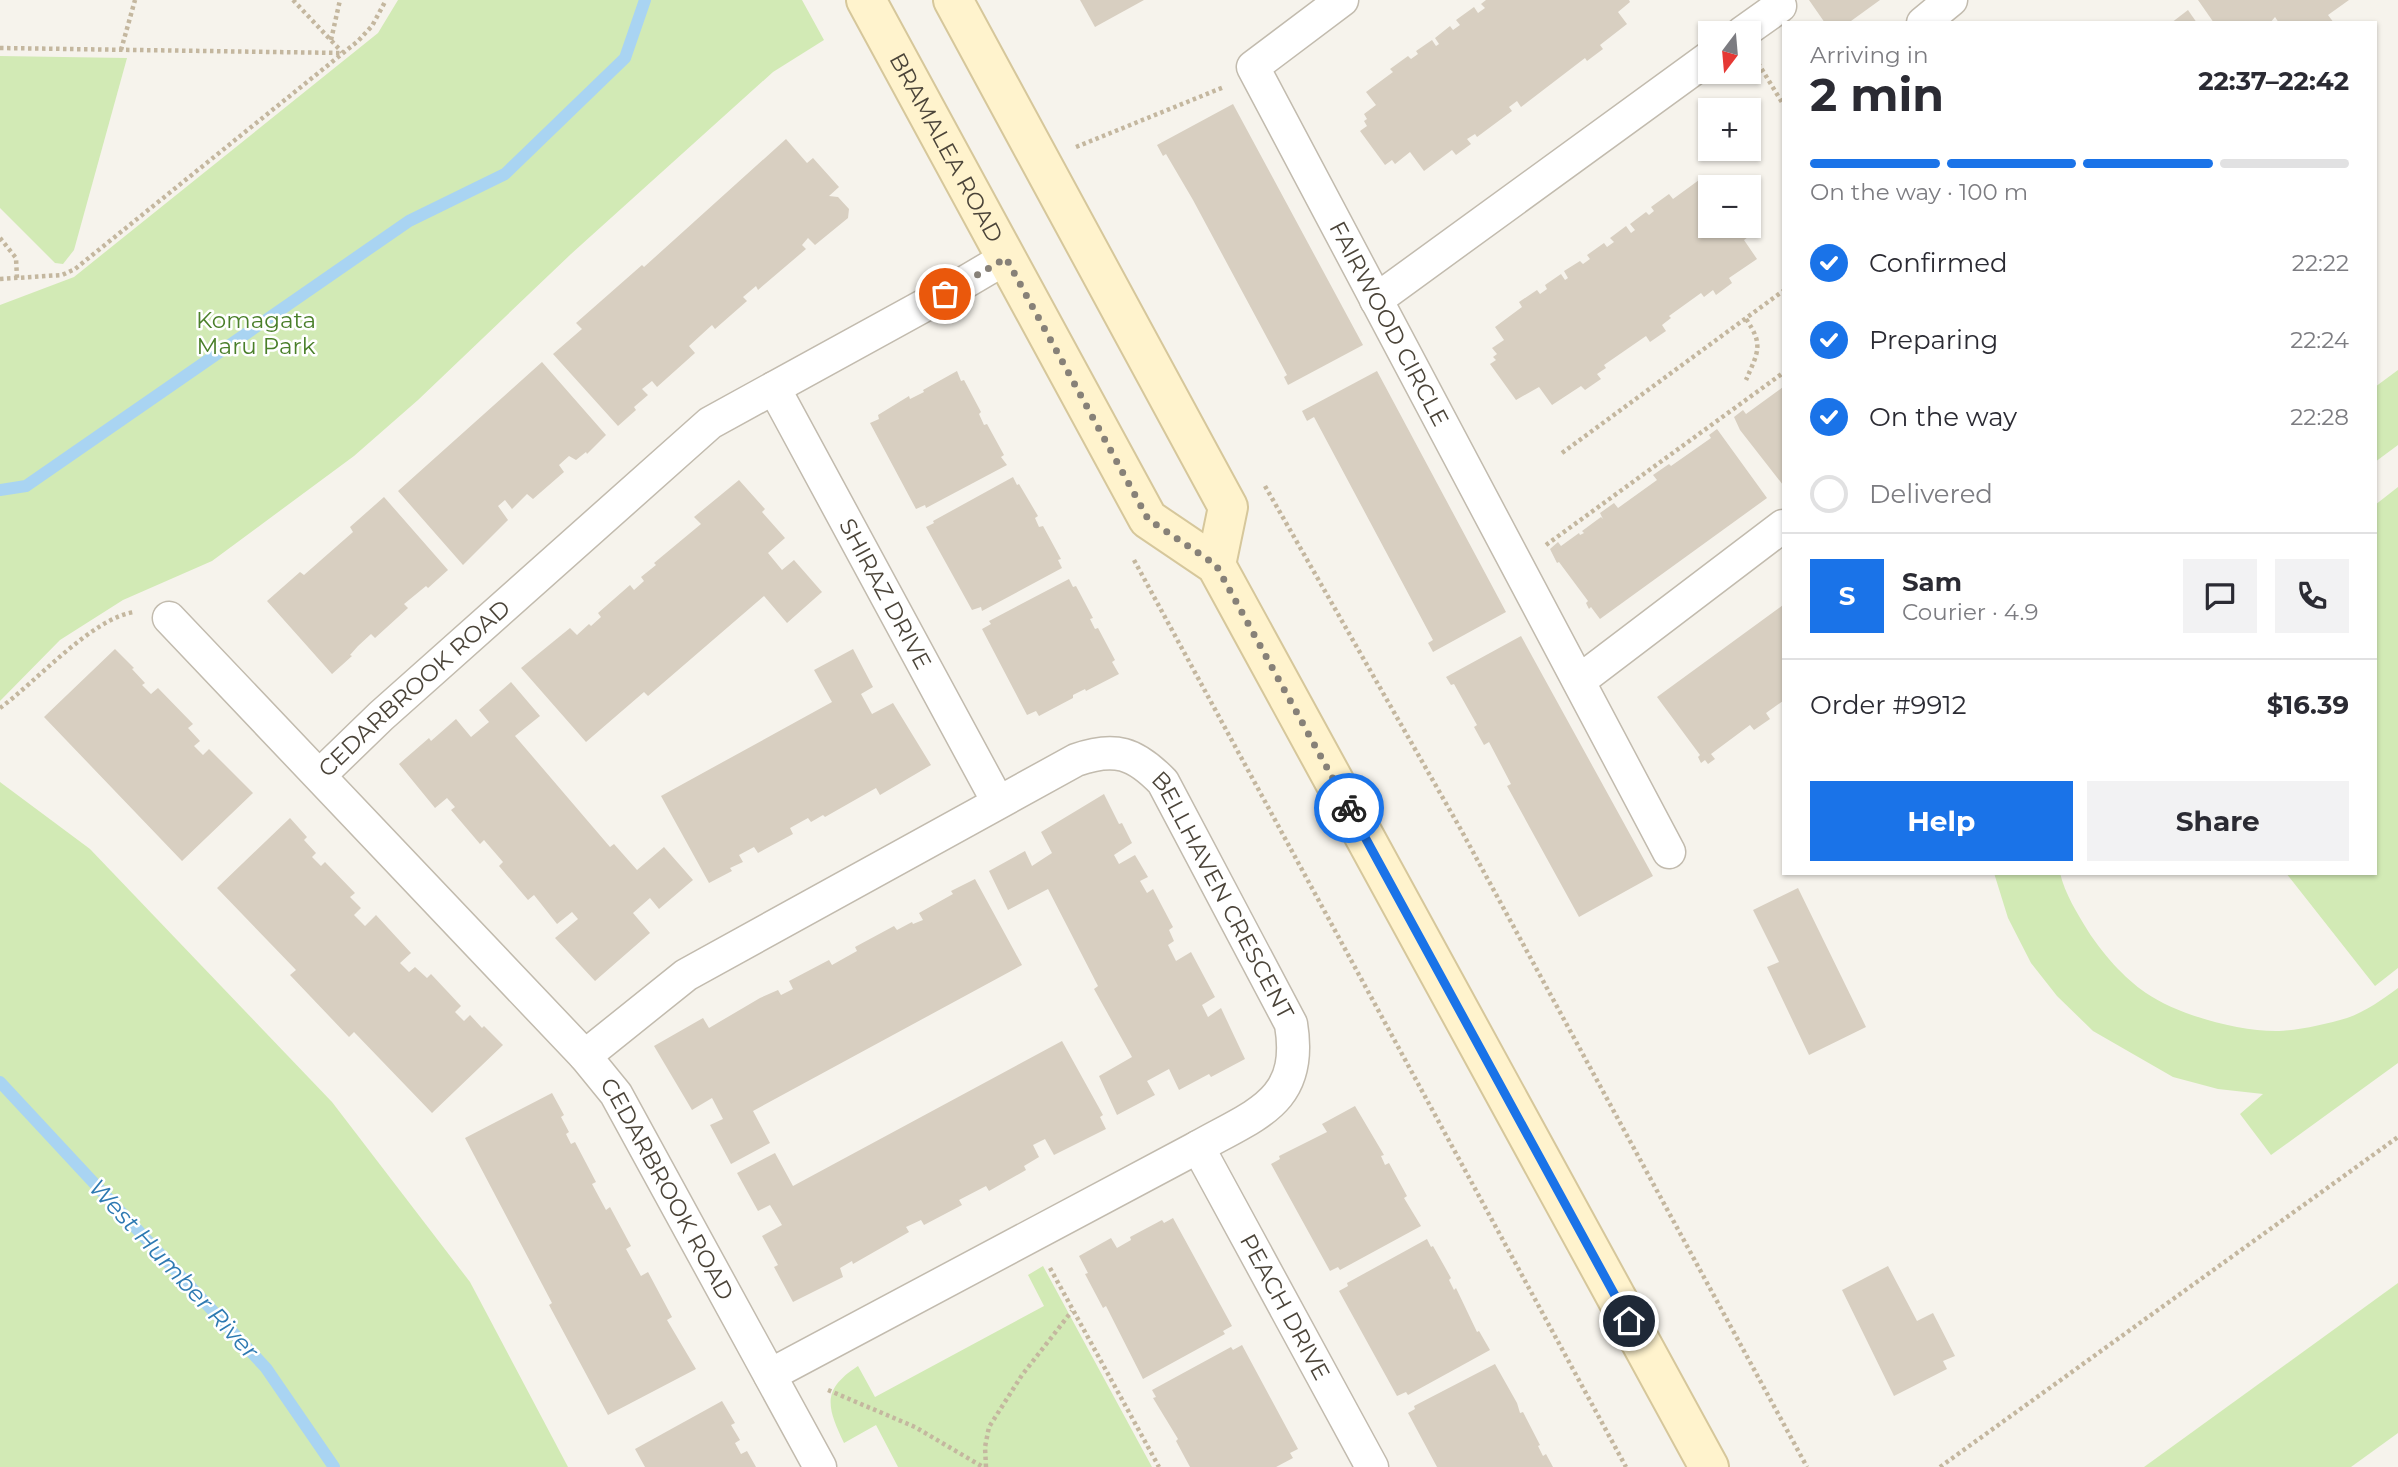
<!DOCTYPE html>
<html lang="en">
<head>
<meta charset="utf-8">
<style>
	:root { --surface:#fff; --page:#f2f2f3; --text:#2b2b33; --muted:#7c7c81; --line:#e1e1e2; --accent:#1a73e8 }
	body { margin:0; font-family:Montserrat,sans-serif; background:var(--page); color:var(--text); height:100vh; display:flex; flex-direction:column; font-size:26px; white-space:nowrap }
	* { box-sizing:border-box; margin:0 }
	p { font-size:23px; color:var(--muted) }
	.icon { flex:none; width:38px; height:38px; fill:none; stroke:currentColor; stroke-width:2; stroke-linecap:round; stroke-linejoin:round }
	.map { position:relative; flex:1; overflow:hidden }
	.side { position:absolute; left:1782px; top:21px; width:595px; height:854px; display:flex; flex-direction:column; background:var(--surface); border-radius:0px; box-shadow:0 2px 5px #0004 }
	.side>* { flex:none }
	.needle { width:46px; rotate:196deg }
	.controls { position:absolute; left:1698px; top:21px; display:grid; gap:14px }
	.controls a { display:grid; place-items:center; width:63px; height:63px; border-radius:0px; background:var(--surface); box-shadow:0 2px 5px #0004; font-size:35px }
	.pin { position:absolute; display:grid; place-items:center; width:60px; height:60px; color:#fff; margin:-30px; border:4px solid #fff; border-radius:50%; box-shadow:0 2px 7px #0007 }
	.courier { position:absolute; display:grid; place-items:center; width:70px; height:70px; margin:-35px; border:5px solid #1a73e8; border-radius:50%; background:#fff; color:#222; box-shadow:0 2px 9px #0007 }
	.overview em { font-style:normal; font-weight:700 }
	.overview div { display:flex; flex-direction:column-reverse }
	.overview { display:flex; align-items:center; justify-content:space-between; height:119px; padding:0 28px }
	h1 { font-size:46px; font-weight:700; line-height:52px }
	.bar { display:grid; grid-template-columns:repeat(4,1fr); gap:10px 7px; align-content:center; height:84px; padding:0 28px }
	.bar i { height:9px; border-radius:5px; background:var(--line) }
	.bar .selected { background:var(--accent) }
	.bar p { grid-column:span 4 }
	.line { display:flex; align-items:center; gap:18px; padding:0 28px; border-top:2px solid var(--line) }
	.line div { flex:1 }
	.round { display:grid; place-items:center; flex:none; width:74px; height:74px; border-radius:0px; background:var(--page) }
	ol { padding:0 28px; list-style:none }
	li { display:flex; align-items:center; gap:21px; height:77px }
	li p { margin-inline-start:auto }
	li .icon { padding:7px; border-radius:50%; background:var(--accent); color:#fff; stroke-width:4 }
	li:last-child { color:var(--muted) }
	li i { width:38px; height:38px; border:4px solid var(--line); border-radius:50% }
	.cta { display:flex; gap:14px; margin-top:auto; padding:14px 28px }
	.cta a { flex:1; height:80px; border-radius:0px; background:var(--accent); color:#fff; font-size:28px; font-weight:700; line-height:80px; text-align:center }
	.cta a+a { background:var(--page); color:var(--text) }
	.map>svg:first-child { display:block }
	.green { fill:#d2eab5 }
	.lines { fill:none; stroke-linecap:round; stroke-linejoin:round }
	.stream { stroke:#a9d4f2; stroke-width:12 }
	.building { fill:#d8cfc1 }
	.minor-casing { stroke:#c2bbae; stroke-width:35 }
	.secondary-casing { stroke:#d6c79b; stroke-width:42 }
	.path { stroke:#c4b79f; stroke-width:4.5; stroke-dasharray:3.5 3.5; stroke-linecap:butt }
	.minor { stroke:#fff; stroke-width:32 }
	.secondary { stroke:#fff3cd; stroke-width:38 }
	.done { stroke:#878178; stroke-width:7; stroke-dasharray:0 12.6 }
	.route { stroke:#1a73e8; stroke-width:9 }
	.labels { text-anchor:middle; dominant-baseline:central; stroke-width:5; stroke-linejoin:round; paint-order:stroke }
	.street-label { font-size:23px; fill:#4b4439; stroke:#fff }
	.park-label { font-size:23px; fill:#4a7f2a; stroke:#fff }
	.water-label { font-size:24px; font-style:italic; fill:#2e7ab2; stroke:#fff }
</style>
</head>
<body>
<div class="map">
<svg width="2398" height="1467" viewBox="0 0 2398 1467">
	<rect width="100%" height="100%" fill="#f6f3ec"/>
	<g class="green">
		<polygon points="398,0 802,0 824,40 773,72 571,254 418,400 354,456 212,561 123,600 60,640 0,701 0,305 74,277 378,33"/>
		<polygon points="0,56 127,58 74,250 63,264 55,263 0,208"/>
		<polygon points="2398,370 2398,445 2375,462 2375,387"/>
		<polygon points="2398,487 2398,968 2375,986 2286,873 2375,873 2375,505"/>
		<polygon points="0,782 90,849 332,1102 470,1282 568,1467 0,1467"/>
		<path d="M1994 873H2060C2065 894 2077 913 2088 931 2102 953 2124 978 2146 993 2178 1015 2240 1032 2279 1031 2301 1030 2327 1024 2347 1018 2365 1012 2383 999 2398 988V1063L2271 1155 2240 1114 2263 1094 2218 1089 2173 1077 2093 1031 2057 996 2031 963 2008 918Z"/>
		<path d="M1043 1266 1152 1467H898L876 1425 844 1443C827 1407 821 1390 858 1366L875 1397 1044 1306 1028 1275Z"/>
		<polygon points="2398,1283 2398,1433 2351,1467 2144,1467"/>
	</g>
	<g class="lines">
		<g class="stream">
			<polyline points="0,490 26,486 409,221 505,174 625,58 645,0"/>
			<polyline points="0,1082 266,1368 334,1467"/>
		</g>
	</g>
	<g class="building">
		<polygon points="1080,0 1144,0 1095,27"/>
		<polygon points="1486,0 1629,0 1630,2 1618,12 1627,24 1600,45 1603,49 1587,61 1585,58 1521,107 1517,101 1509,107 1512,111 1477,137 1475,134 1467,139 1471,144 1456,155 1452,150 1424,171 1410,152 1395,164 1392,160 1385,165 1360,131 1367,126 1364,121 1367,119 1364,114 1376,105 1366,92 1393,72 1390,69 1408,56 1411,59 1418,54 1416,51 1432,40 1436,46 1439,44 1435,38 1450,26 1453,30 1460,25 1456,20 1474,7 1478,13 1485,8 1481,4"/>
		<polygon points="1809,0 1880,0 1851,21 1852,23 1825,23"/>
		<polygon points="2198,0 2349,0 2328,15 2334,23 2279,23 2275,17 2270,23 2214,23"/>
		<polygon points="2188,10 2197,23 2171,23"/>
		<polygon points="1233,104 1363,345 1288,385 1284,377 1287,375 1193,200 1166,154 1163,156 1157,145"/>
		<polygon points="786,139 807,163 813,158 839,187 829,196 838,197 849,209 848,218 815,245 808,238 802,245 806,249 758,290 756,286 743,297 747,301 715,329 712,325 689,346 695,353 657,387 652,381 642,389 648,395 634,407 636,410 618,426 553,354 582,329 576,323 642,265 644,267"/>
		<polygon points="1699,180 1708,192 1710,191 1710,226 1748,226 1748,216 1758,230 1744,240 1757,259 1729,278 1732,283 1716,295 1713,290 1704,297 1701,293 1669,316 1671,318 1662,325 1666,331 1650,342 1646,336 1604,365 1606,368 1597,374 1601,379 1585,390 1581,386 1552,405 1539,387 1516,400 1490,364 1496,360 1493,357 1497,354 1492,348 1504,340 1495,327 1522,307 1519,302 1537,290 1540,294 1547,289 1545,285 1561,274 1565,280 1568,278 1564,271 1580,261 1583,264 1590,259 1587,255 1604,243 1607,247 1614,242 1610,238 1626,226 1631,233 1635,230 1630,224 1646,212 1649,215 1654,211 1651,207 1669,194 1673,199"/>
		<polygon points="542,362 606,435 587,454 586,452 576,460 569,456 559,465 564,472 533,499 527,494 512,509 505,500 498,506 508,520 463,565 398,491"/>
		<polygon points="957,371 961,381 964,380 981,412 979,414 984,425 987,424 1004,455 1001,457 1007,465 926,508 925,505 916,509 870,423 879,419 878,415 909,396 910,399 924,392 923,390"/>
		<polygon points="1377,371 1506,612 1433,652 1428,643 1433,640 1314,417 1307,421 1302,411"/>
		<polygon points="1783,387 1783,485 1740,430 1734,417 1743,410 1746,414"/>
		<polygon points="1717,429 1767,498 1600,619 1591,607 1589,609 1586,603 1588,601 1559,562 1557,563 1550,549 1558,542 1561,546 1579,533 1580,535 1584,533 1582,531 1601,517 1603,519 1600,513 1614,503 1618,508 1657,480 1653,475 1669,464 1671,466 1711,438 1709,435"/>
		<polygon points="1013,477 1017,485 1019,484 1038,516 1035,518 1039,527 1043,526 1061,559 1058,560 1062,568 982,611 981,607 972,610 926,527 934,523 933,521"/>
		<polygon points="739,480 765,509 762,512 785,538 768,553 782,570 794,560 822,592 787,623 764,596 648,696 644,692 586,742 521,668 570,628 577,635 589,624 591,626 601,617 598,613 630,585 634,590 644,581 641,577 656,565 654,563 701,524 694,517"/>
		<polygon points="384,497 448,570 428,588 426,586 404,604 408,608 375,638 371,634 358,646 350,655 352,656 332,674 267,601 300,572 304,575 353,532 350,527"/>
		<polygon points="1069,579 1073,587 1076,586 1093,618 1090,619 1095,629 1098,628 1115,660 1112,662 1119,674 1086,691 1085,689 1073,695 1073,698 1039,716 1036,711 1027,715 982,629 991,624 989,621"/>
		<polygon points="1783,605 1783,701 1766,713 1770,719 1754,730 1750,725 1711,754 1715,759 1708,764 1705,760 1701,763 1698,757 1700,755 1657,697"/>
		<polygon points="1521,636 1653,876 1579,917 1507,786 1511,784 1489,742 1484,745 1474,727 1477,725 1454,684 1451,685 1446,677"/>
		<polygon points="115,649 134,668 132,669 145,683 142,685 151,694 158,688 193,724 188,728 200,741 194,746 203,755 209,749 253,793 182,861 44,717"/>
		<polygon points="853,649 873,687 861,694 872,714 893,703 931,765 880,795 876,788 825,817 823,815 811,822 808,818 790,828 793,834 758,853 754,847 739,855 743,862 730,868 732,871 709,883 661,796 832,702 814,670"/>
		<polygon points="511,682 540,716 515,736 610,847 614,844 637,870 664,847 693,880 659,909 650,898 633,913 650,933 595,981 555,938 578,919 572,912 557,924 534,895 528,900 499,866 503,862 484,840 480,844 451,810 455,807 447,798 435,808 399,764 429,738 431,741 456,719 471,737 489,722 479,710"/>
		<polygon points="1104,794 1119,824 1122,823 1132,843 1114,855 1119,864 1135,855 1148,877 1140,881 1147,893 1153,889 1173,927 1169,930 1174,941 1168,945 1176,961 1191,952 1215,997 1202,1005 1208,1017 1221,1008 1245,1059 1211,1077 1209,1074 1179,1090 1169,1069 1147,1081 1155,1095 1117,1115 1099,1076 1132,1057 1094,989 1098,986 1048,889 1008,910 989,871 1025,851 1032,866 1052,853 1041,832"/>
		<polygon points="290,818 307,837 304,840 316,853 312,857 321,866 325,862 355,893 350,897 361,908 354,915 365,926 376,915 411,953 400,963 409,972 415,967 427,978 431,974 461,1006 455,1012 464,1021 470,1015 482,1028 484,1026 503,1045 432,1113 354,1032 349,1037 290,975 296,970 217,888"/>
		<polygon points="975,879 1022,965 753,1111 770,1143 731,1164 710,1125 723,1119 712,1098 692,1110 654,1046 703,1018 709,1028 760,998 778,990 781,995 793,989 789,981 829,960 832,965 857,951 855,947 894,926 897,930 912,922 913,924 923,920 919,913 953,894 951,891"/>
		<polygon points="1798,888 1866,1027 1809,1055 1767,967 1779,962 1753,910"/>
		<polygon points="1062,1041 1103,1115 1100,1117 1106,1129 1054,1155 1045,1139 1033,1145 1039,1157 1024,1166 1026,1170 989,1191 986,1186 959,1200 962,1205 924,1225 921,1220 906,1227 909,1232 853,1264 852,1261 840,1268 843,1277 793,1302 774,1267 778,1265 762,1236 782,1225 770,1205 758,1211 737,1173 775,1153 793,1186"/>
		<polygon points="552,1093 564,1115 561,1117 569,1132 566,1134 571,1144 575,1142 596,1182 592,1184 606,1210 610,1207 631,1246 626,1249 641,1276 648,1272 672,1317 667,1320 696,1369 608,1415 549,1305 552,1303 465,1138"/>
		<polygon points="1355,1106 1384,1155 1381,1156 1385,1165 1389,1163 1407,1196 1404,1198 1421,1226 1340,1270 1338,1267 1330,1271 1271,1164 1280,1159 1279,1156 1327,1132 1322,1124"/>
		<polygon points="1173,1218 1232,1326 1223,1331 1225,1334 1143,1379 1106,1306 1103,1308 1085,1274 1088,1273 1079,1256 1111,1238 1117,1248 1131,1240 1130,1237 1162,1220 1164,1223"/>
		<polygon points="1427,1239 1431,1247 1433,1246 1451,1278 1449,1280 1454,1290 1456,1288 1477,1332 1479,1331 1490,1350 1408,1395 1406,1392 1397,1396 1339,1291 1348,1286 1347,1283"/>
		<polygon points="1888,1266 1917,1321 1933,1313 1955,1356 1943,1361 1947,1369 1894,1396 1842,1290"/>
		<polygon points="1242,1345 1298,1449 1290,1453 1293,1458 1276,1467 1190,1467 1176,1441 1178,1439 1153,1398 1156,1397 1152,1390 1231,1347 1233,1350"/>
		<polygon points="1495,1364 1517,1403 1520,1413 1523,1412 1540,1445 1538,1446 1543,1456 1546,1454 1553,1467 1437,1467 1408,1413 1415,1409 1414,1406"/>
		<polygon points="722,1401 735,1423 731,1425 740,1440 735,1443 741,1454 747,1451 756,1467 645,1467 635,1449"/>
	</g>
	<g class="lines">
		<g class="minor-casing">
			<g id="minor">
				<path id="s1" d="M1342 0 1253 67 1669 852"/>
				<polyline points="1923,23 1951,0"/>
				<polyline points="1742,33 1780,6"/>
				<polyline points="1376,300 1710,57"/>
				<path id="s2" d="M774 388 998 802"/>
				<path id="s3" d="M169 618 585 1056 616 1094 820 1467"/>
				<polyline points="1579,681 1783,526"/>
				<path id="s4" d="M320 775 381 716 710 423 945 294 1006 258"/>
				<path id="s5" d="M585 1056 686 975 1076 760C1115 746 1135 753 1163 782L1291 1024C1304 1102 1256 1114 1198 1147L770 1375"/>
				<path id="s6" d="M1198 1147 1372 1467"/>
			</g>
		</g>
		<g class="secondary-casing">
			<g id="secondary">
				<path id="s7" d="M866 0 1148 519 1216 565 1709 1467"/>
				<polyline points="953,0 1228,507 1216,565"/>
			</g>
		</g>
		<g class="path">
			<polyline points="293,0 342,52"/>
			<polyline points="331,40 340,0"/>
			<polyline points="0,48 342,53"/>
			<polyline points="121,50 135,0"/>
			<polyline points="1758,63 1783,104"/>
			<polyline points="1076,147 1224,87"/>
			<polyline points="0,238 16,258 17,278"/>
			<polyline points="0,279 62,275 75,269 358,41 372,26 386,0"/>
			<path d="M1746 319C1764 345 1758 352 1746 380"/>
			<polyline points="1562,453 1783,291"/>
			<polyline points="1265,486 1460,828 1807,1467"/>
			<polyline points="1546,545 1783,373"/>
			<polyline points="1134,560 1626,1467"/>
			<path d="M0 708C36 682 93 617 135 612"/>
			<polyline points="1050,1268 1159,1467"/>
			<polyline points="828,1390 915,1427 983,1467"/>
			<polyline points="986,1467 985,1447 989,1427 1022,1375 1072,1311"/>
			<polyline points="1940,1467 2398,1137"/>
		</g>
		<use href="#minor" class="minor"/>
		<use href="#secondary" class="secondary"/>
	</g>
	<g class="lines">
		<polyline class="done" points="945,294 1006,258 1148,519 1216,565 1349,808"/>
		<polyline class="route" points="1349,808 1629,1321"/>
	</g>
	<g class="labels">
		<g class="street-label">
			<text stroke="none"><textPath href="#s7" startOffset="168">BRAMALEA ROAD</textPath></text>
			<text stroke="none"><textPath href="#s1" startOffset="402">FAIRWOOD CIRCLE</textPath></text>
			<text stroke="none"><textPath href="#s2" startOffset="234">SHIRAZ DRIVE</textPath></text>
			<text stroke="none"><textPath href="#s4" startOffset="128">CEDARBROOK ROAD</textPath></text>
			<text stroke="none"><textPath href="#s5" startOffset="800">BELLHAVEN CRESCENT</textPath></text>
			<text stroke="none"><textPath href="#s3" startOffset="761">CEDARBROOK ROAD</textPath></text>
			<text stroke="none"><textPath href="#s6" startOffset="182">PEACH DRIVE</textPath></text>
		</g>
		<g class="park-label">
			<text x="256" y="320">Komagata<tspan x="256" dy="26">Maru Park</tspan></text>
		</g>
		<g class="water-label">
			<text transform="translate(174 1269) rotate(47)">West Humber River</text>
		</g>
	</g>
</svg>
<div class="controls">
<a><svg class="needle" viewBox="-14 -14 28 28"><path d="M0-13l5 13h-10z" fill="#e53935"/><path d="M0 13l5-13h-10z" fill="#7c7c81"/></svg></a>
<a>+</a>
<a>−</a>
</div>
<div class="pin" style="left:945px;top:294px;background:#ea580c"><svg class="icon" aria-label="bag" viewBox="0 0 24 24"><path d="M5 8h14l-1 12H6zM9 8a3 3 0 0 1 6 0"/></svg></div>
<div class="pin" style="left:1629px;top:1321px;background:#1f2937"><svg class="icon" aria-label="home" viewBox="0 0 24 24"><path d="M3 11l9-7 9 7M6 9v11h12V9"/></svg></div>
<div class="courier" style="left:1349px;top:808px"><svg class="icon" aria-label="bike" viewBox="0 0 24 24"><circle cx="6" cy="16" r="4"/><circle cx="18" cy="16" r="4"/><path d="M6 16l4-8h5l3 8M10 8l3 8H6M13 5h3"/></svg></div>
<section class="side">
<div class="overview"><div><h1>2 min</h1><p>Arriving in</p></div><em>22:37–22:42</em></div>
<div class="bar"><i class="selected"></i><i class="selected"></i><i class="selected"></i><i></i><p>On the way · 100 m</p></div>
<ol>
<li><svg class="icon" aria-label="check" viewBox="0 0 24 24"><path d="M5 12l5 5 9-10"/></svg>Confirmed<p>22:22</p></li>
<li><svg class="icon" aria-label="check" viewBox="0 0 24 24"><path d="M5 12l5 5 9-10"/></svg>Preparing<p>22:24</p></li>
<li><svg class="icon" aria-label="check" viewBox="0 0 24 24"><path d="M5 12l5 5 9-10"/></svg>On the way<p>22:28</p></li>
<li><i></i>Delivered</li>
</ol>
<div class="line" style="height:126px"><b class="round" style="background:var(--accent);color:#fff">S</b><div><b>Sam</b><p>Courier · 4.9</p></div><a class="round"><svg class="icon" aria-label="chat" viewBox="0 0 24 24"><path d="M4 5h16v11H9l-5 4z"/></svg></a><a class="round"><svg class="icon" aria-label="phone" viewBox="0 0 24 24"><path d="M5 4h4l2 5-3 2q2 4 5 5l2-3 5 2v4C11 20 4 13 5 4z"/></svg></a></div>
<div class="line" style="height:91px"><div>Order #9912</div><b>$16.39</b></div>
<div class="cta"><a>Help</a><a>Share</a></div>
</section>
</div>
</body>
</html>
